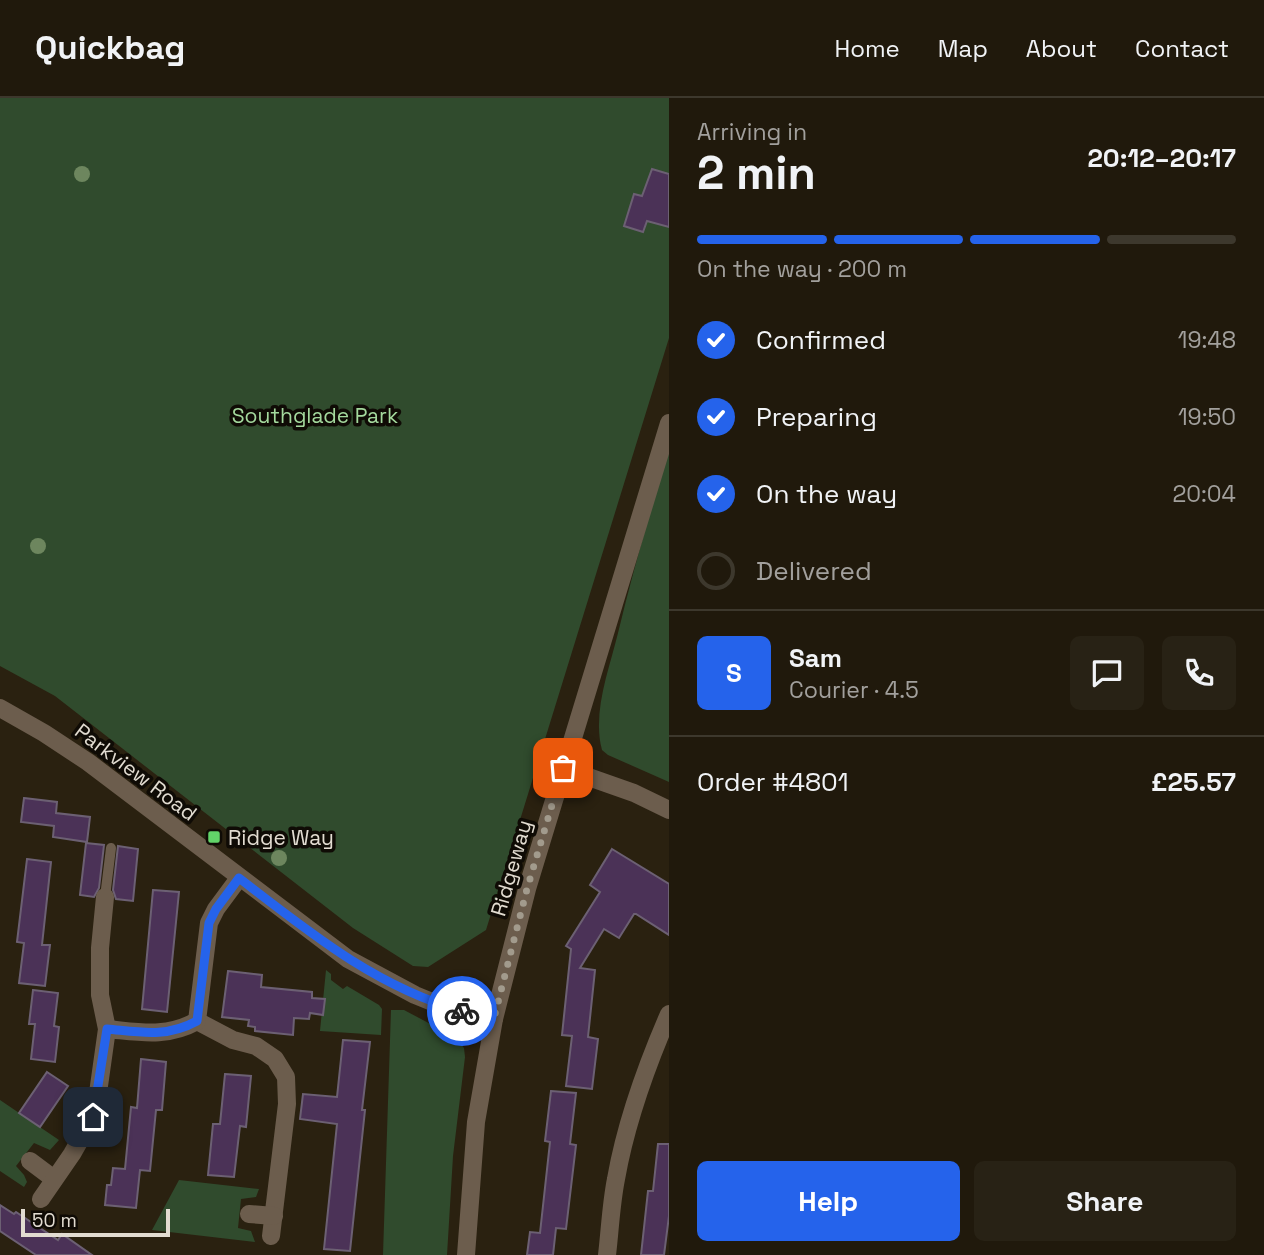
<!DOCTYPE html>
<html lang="en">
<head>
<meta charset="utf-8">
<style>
	:root { --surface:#20190c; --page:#282215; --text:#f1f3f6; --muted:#a2a09d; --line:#3d382d; --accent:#2563eb }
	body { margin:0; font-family:"Space Grotesk",sans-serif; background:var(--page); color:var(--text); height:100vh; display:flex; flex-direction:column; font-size:26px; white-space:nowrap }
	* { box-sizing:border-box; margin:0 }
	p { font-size:23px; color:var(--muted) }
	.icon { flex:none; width:38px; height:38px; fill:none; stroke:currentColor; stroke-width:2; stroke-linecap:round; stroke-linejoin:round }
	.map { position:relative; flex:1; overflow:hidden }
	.details { display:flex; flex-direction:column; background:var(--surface); width:595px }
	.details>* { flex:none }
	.scale { position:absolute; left:21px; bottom:18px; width:149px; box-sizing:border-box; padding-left:7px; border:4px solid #e2dcd1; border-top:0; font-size:19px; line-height:24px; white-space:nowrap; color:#e2dcd1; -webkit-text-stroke:5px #0f0b05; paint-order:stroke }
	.pin { position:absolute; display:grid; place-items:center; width:60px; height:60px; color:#fff; margin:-30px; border-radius:14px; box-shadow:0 4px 10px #0006 }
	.courier { position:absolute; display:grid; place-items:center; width:70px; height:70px; margin:-35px; border:5px solid #2563eb; border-radius:50%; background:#fff; color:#222; box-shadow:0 2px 9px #0007 }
	.summary em { font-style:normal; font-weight:700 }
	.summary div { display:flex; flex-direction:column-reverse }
	.summary { display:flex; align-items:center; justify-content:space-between; height:119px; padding:0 28px }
	h1 { font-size:46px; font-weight:700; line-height:52px }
	.bar { display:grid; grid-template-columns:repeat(4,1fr); gap:10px 7px; align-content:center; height:84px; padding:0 28px }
	.bar i { height:9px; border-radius:5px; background:var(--line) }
	.bar .current { background:var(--accent) }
	.bar p { grid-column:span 4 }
	.line { display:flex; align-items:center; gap:18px; padding:0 28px; border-top:2px solid var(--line) }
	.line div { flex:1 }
	.round { display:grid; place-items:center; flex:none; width:74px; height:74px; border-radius:10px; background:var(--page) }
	ol { padding:0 28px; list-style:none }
	li { display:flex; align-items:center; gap:21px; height:77px }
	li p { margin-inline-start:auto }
	li .icon { padding:7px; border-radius:50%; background:var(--accent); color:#fff; stroke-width:4 }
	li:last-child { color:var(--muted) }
	li i { width:38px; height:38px; border:4px solid var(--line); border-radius:50% }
	.action { display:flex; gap:14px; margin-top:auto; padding:14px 28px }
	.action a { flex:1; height:80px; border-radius:10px; background:var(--accent); color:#fff; font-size:28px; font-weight:700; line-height:80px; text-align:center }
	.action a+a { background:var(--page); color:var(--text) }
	header { display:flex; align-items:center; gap:42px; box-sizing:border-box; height:98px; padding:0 35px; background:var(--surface); border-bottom:2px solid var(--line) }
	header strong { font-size:33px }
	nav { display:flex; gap:38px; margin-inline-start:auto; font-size:24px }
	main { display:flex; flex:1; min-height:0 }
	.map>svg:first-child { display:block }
	.green { fill:#304b2d }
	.building { fill:#4b3257; stroke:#6c6073; stroke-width:2 }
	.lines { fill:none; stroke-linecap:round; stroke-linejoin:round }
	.service { stroke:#6c5d4d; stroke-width:10 }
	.minor { stroke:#6c5d4d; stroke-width:18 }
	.tertiary { stroke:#6c5d4d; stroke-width:18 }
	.tree { fill:#6d865e }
	.done { stroke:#a29b8d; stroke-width:7; stroke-dasharray:0 12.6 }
	.route { stroke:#2563eb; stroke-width:9 }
	.poi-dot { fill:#62d469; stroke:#0f0b05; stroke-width:2.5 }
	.labels { text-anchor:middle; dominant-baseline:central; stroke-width:7; stroke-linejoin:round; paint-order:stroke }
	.park-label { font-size:21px; fill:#a4d99d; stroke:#0f0b05 }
	.street-label { font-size:21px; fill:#e2dcd1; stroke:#0f0b05 }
	.poi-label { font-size:21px; fill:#e2dcd1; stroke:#0f0b05; text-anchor:start }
</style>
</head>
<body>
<header>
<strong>Quickbag</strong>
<nav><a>Home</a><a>Map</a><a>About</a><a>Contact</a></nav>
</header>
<main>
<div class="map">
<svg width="669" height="1157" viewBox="0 0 669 1157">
	<rect width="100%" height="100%" fill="#2a2110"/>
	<g class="green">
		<polygon points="0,0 669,0 669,240 486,832 428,869 413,868 353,830 55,598 0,568"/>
		<path d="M669 352V684L608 657 602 652C592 615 609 572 618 535 633 473 650 413 669 352Z"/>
		<polygon points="326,872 331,876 331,882 343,891 347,888 379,907 382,911 381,937 320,933"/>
		<polygon points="391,912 404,912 455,939 464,950 465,959 453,1058 447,1157 383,1157"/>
		<polygon points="0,1002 59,1042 50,1052 34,1045 16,1068 24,1077 27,1084 24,1089 0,1073"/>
		<polygon points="179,1082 259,1091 256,1099 241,1101 238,1130 251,1133 255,1144 152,1132"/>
	</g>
	<g class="building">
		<polygon points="652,71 669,76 669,129 647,123 643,134 624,128 634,96 642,98"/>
		<polygon points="24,700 57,704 56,715 90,719 87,744 53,739 54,728 21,724"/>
		<polygon points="86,745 104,747 99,790 94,799 80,797"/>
		<polygon points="118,748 138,751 133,803 116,801 113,792"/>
		<polygon points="612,751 669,786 669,837 636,816 634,816 619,840 604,831 580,870 595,872 588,939 598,941 592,991 566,988 572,938 562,937 571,851 566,848 600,794 590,787"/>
		<polygon points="27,761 51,764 42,847 50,847 45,888 19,885 24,845 17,844"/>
		<polygon points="153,792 179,794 167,914 142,911"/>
		<polygon points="228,873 262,877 261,889 312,894 312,900 325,901 323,917 310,915 309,921 294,920 293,937 255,933 255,929 248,928 249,922 222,919"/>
		<polygon points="33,892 58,895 54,928 59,929 55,964 31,961 35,926 29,926"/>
		<polygon points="343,942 370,944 362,1012 365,1012 350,1153 324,1151 337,1026 300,1021 303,996 337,999"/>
		<polygon points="141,961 166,964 162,1012 156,1012 150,1073 140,1072 136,1110 105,1107 107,1087 111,1087 113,1070 125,1071 131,1009 137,1010"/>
		<polygon points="47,974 68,988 40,1029 19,1015"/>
		<polygon points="225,976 251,978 246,1029 240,1028 234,1079 208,1077 213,1026 220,1026"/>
		<polygon points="551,993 576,995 570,1046 576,1047 566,1131 556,1130 553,1157 527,1157 530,1134 540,1135 550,1044 545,1043"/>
		<polygon points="658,1046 669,1046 669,1118 664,1157 641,1157 648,1093 653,1093"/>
		<polygon points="0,1107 14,1116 16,1114 58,1142 62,1136 92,1157 36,1157 0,1133"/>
	</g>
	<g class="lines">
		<polyline class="service" points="105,799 111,750"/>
		<g class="minor">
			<polyline points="239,780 216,811 209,825 197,923 233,942 256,948 275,961 286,979 287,1006 271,1138"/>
			<path d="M107 931C140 934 166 940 197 923"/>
			<polyline points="30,1063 54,1081"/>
			<polyline points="41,1101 72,1056 93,1019 97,1002 107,931 100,897 100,850 105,799"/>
			<polyline points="249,1116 274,1118"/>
			<path d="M607 1157C610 1132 611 1106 616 1081 626 1024 646 969 669 916"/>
		</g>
		<g class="tertiary">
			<polyline points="0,610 44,635 88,664 348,861 415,897 437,906 494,921"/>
			<polyline points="563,670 634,695 669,712"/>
			<polyline points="466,1157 476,1024 494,921 527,791 669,325"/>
		</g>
	</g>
	<g class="tree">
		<circle cx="82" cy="76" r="8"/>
		<circle cx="38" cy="448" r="8"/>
		<circle cx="279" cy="760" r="8"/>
	</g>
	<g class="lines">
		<polyline class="done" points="462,913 494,920 527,791 563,670"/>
		<path class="route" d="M93 1019 107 931C140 934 166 940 197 923L209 825 216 811 239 780C309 834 376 889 462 913"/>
	</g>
	<rect class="poi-dot" x="207" y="732" width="14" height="14" rx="3.5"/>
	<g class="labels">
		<g class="park-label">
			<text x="315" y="317">Southglade Park</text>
		</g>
		<g class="street-label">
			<text transform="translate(136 674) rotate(37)">Parkview Road</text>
			<text transform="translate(511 770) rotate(-74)">Ridgeway</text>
		</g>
		<g class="poi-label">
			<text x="228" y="739">Ridge Way</text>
		</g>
	</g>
</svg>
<div class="scale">50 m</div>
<div class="pin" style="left:563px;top:670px;background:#ea580c"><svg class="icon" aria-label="bag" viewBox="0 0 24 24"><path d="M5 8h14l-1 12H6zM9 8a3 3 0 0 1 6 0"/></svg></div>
<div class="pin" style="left:93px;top:1019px;background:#1f2937"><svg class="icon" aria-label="home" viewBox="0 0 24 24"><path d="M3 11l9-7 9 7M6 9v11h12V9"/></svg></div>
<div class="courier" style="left:462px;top:913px"><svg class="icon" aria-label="bike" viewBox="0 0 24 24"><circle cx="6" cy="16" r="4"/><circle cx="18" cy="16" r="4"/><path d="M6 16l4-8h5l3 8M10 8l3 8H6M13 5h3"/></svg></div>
</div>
<section class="details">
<div class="summary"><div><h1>2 min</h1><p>Arriving in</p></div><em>20:12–20:17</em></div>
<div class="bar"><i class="current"></i><i class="current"></i><i class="current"></i><i></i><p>On the way · 200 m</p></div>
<ol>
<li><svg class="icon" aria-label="check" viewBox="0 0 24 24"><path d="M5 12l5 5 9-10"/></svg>Confirmed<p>19:48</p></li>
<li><svg class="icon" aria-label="check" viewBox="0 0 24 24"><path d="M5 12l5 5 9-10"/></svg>Preparing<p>19:50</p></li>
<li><svg class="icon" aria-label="check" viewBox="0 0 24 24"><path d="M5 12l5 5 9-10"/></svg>On the way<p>20:04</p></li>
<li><i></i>Delivered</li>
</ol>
<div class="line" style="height:126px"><b class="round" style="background:var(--accent);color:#fff">S</b><div><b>Sam</b><p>Courier · 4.5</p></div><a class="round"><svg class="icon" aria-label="chat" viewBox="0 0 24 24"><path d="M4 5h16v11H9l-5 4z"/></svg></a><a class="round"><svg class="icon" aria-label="phone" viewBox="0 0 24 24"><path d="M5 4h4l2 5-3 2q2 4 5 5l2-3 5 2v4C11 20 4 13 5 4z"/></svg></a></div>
<div class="line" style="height:91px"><div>Order #4801</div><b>£25.57</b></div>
<div class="action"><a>Help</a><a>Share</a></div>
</section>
</main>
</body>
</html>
